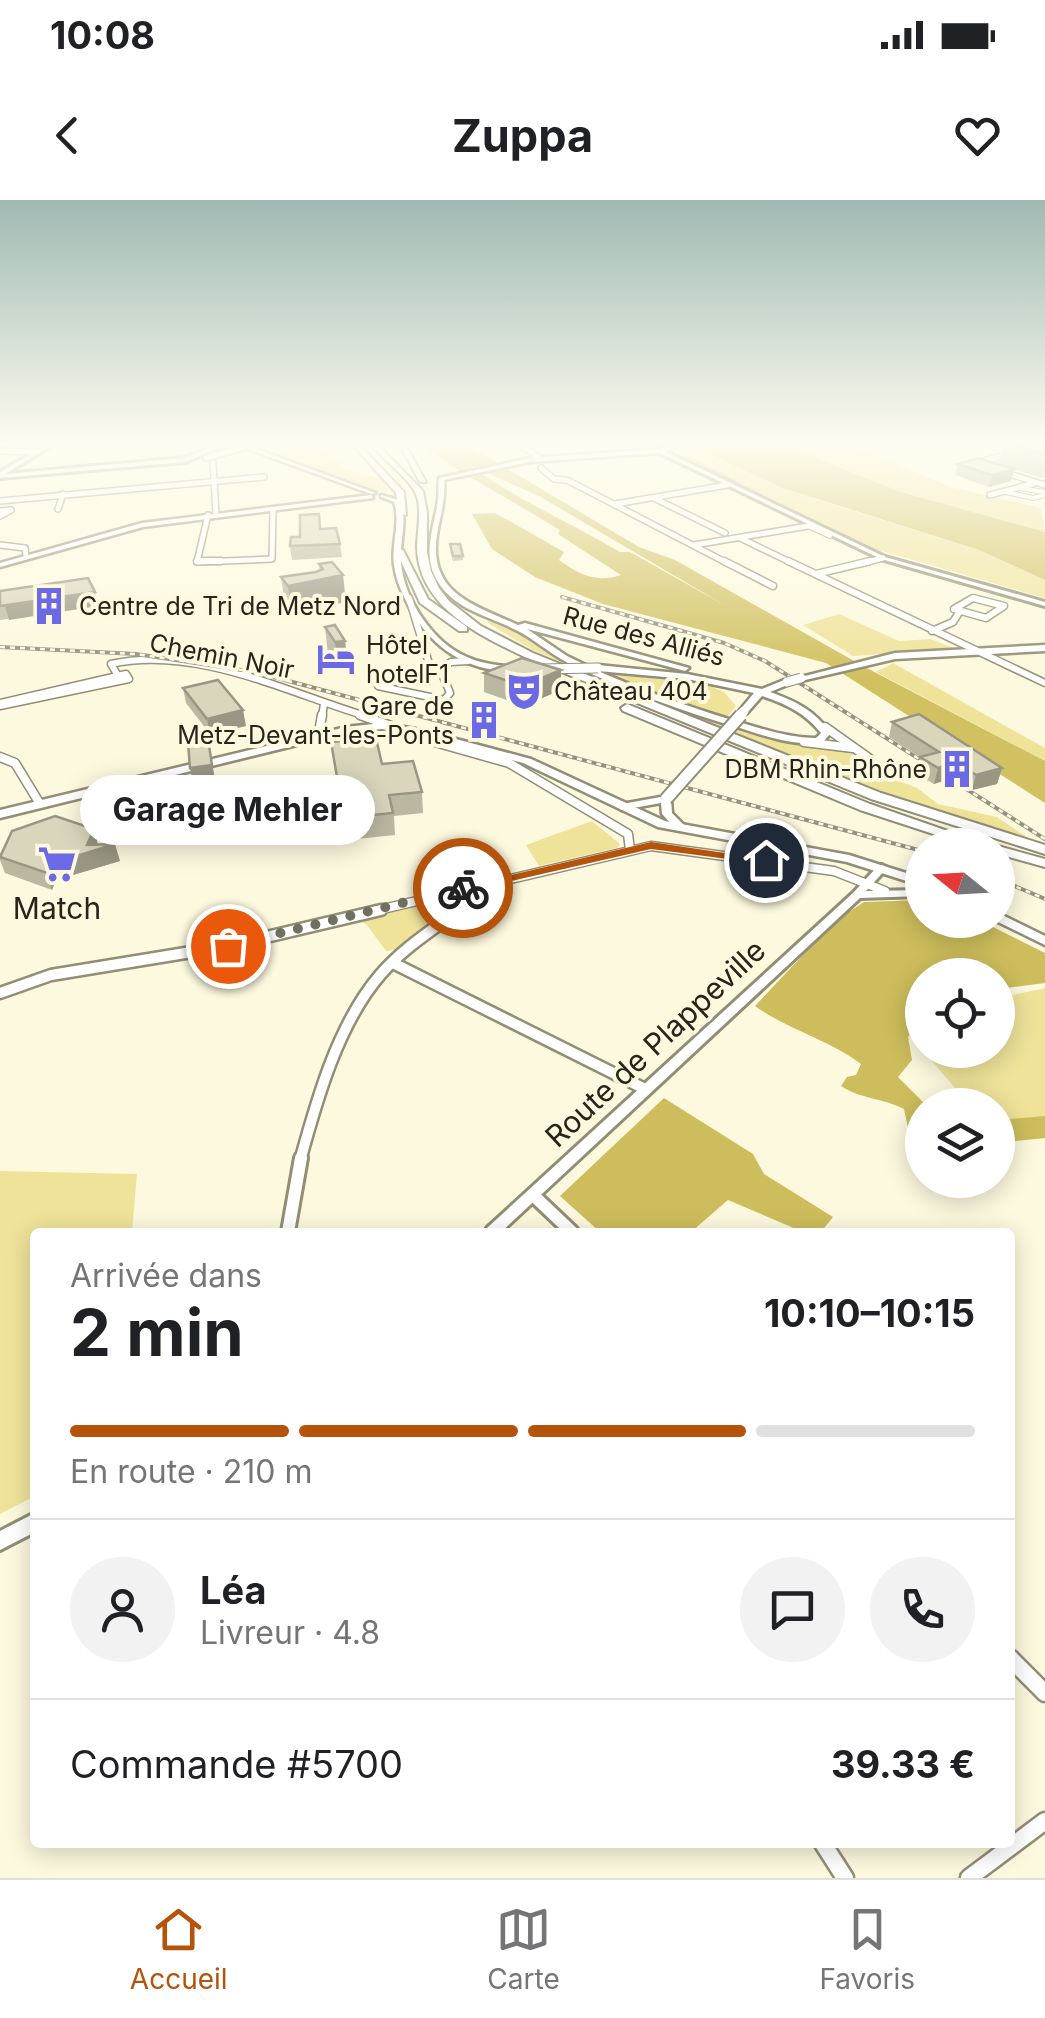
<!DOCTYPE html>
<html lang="fr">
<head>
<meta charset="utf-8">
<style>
	:root { --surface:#fff; --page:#f2f2f2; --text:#202124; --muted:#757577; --line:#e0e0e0; --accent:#b45309 }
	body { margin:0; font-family:Inter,sans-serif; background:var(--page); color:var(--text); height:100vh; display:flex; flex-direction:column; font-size:38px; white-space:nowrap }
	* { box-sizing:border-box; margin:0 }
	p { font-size:32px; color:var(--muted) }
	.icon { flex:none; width:55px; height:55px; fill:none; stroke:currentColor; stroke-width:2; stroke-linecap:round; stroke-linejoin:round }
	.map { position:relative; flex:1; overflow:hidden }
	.side { position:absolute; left:30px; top:1028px; width:985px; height:620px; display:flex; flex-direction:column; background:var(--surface); border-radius:10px; box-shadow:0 5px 25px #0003 }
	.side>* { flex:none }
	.needle { width:65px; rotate:288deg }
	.controls { position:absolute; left:905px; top:628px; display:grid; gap:20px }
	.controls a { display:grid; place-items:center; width:110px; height:110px; border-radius:50%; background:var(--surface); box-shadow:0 5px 25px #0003; font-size:50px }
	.pin { position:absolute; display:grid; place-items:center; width:85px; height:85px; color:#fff; margin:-42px; border:5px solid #fff; border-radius:50%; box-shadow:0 2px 10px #0007 }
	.courier { position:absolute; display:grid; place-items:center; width:100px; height:100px; margin:-50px; border:8px solid #b45309; border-radius:50%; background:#fff; color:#222; box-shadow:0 2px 12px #0007 }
	.bubble { position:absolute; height:70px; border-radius:35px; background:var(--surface); box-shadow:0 5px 25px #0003; font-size:32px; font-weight:700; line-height:70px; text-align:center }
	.head em { font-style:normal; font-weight:700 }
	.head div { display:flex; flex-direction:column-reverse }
	.head { display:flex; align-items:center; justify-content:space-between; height:170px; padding:0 40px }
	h1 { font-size:65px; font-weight:700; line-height:75px }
	.bar { display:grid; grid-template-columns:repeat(4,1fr); gap:15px 10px; align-content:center; height:120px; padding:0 40px }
	.bar i { height:12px; border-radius:8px; background:var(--line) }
	.bar .on { background:var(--accent) }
	.bar p { grid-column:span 4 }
	.line { display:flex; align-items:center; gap:25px; padding:0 40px; border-top:2px solid var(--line) }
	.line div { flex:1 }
	.round { display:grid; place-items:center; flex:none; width:105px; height:105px; border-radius:52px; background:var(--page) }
	.status { display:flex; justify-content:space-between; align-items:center; height:70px; padding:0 50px; background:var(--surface); direction:ltr }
	.status svg { height:28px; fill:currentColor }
	header { display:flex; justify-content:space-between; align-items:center; height:130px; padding:0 40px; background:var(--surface); font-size:45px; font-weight:700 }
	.tab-bar { display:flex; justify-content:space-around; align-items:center; height:140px; border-top:2px solid var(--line); background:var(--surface); font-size:28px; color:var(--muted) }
	.tab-bar a { display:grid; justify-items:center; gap:5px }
	.tab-bar .on { color:var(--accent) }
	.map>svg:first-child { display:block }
	.green { fill:#efe39a }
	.forest { fill:#cdbd5c }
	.water { fill:#d1c160; fill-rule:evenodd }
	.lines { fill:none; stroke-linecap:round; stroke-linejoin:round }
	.stream { stroke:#d1c160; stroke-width:2.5 }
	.pedestrian-casing { stroke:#928e75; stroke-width:6 }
	.minor-far5-casing { stroke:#928e75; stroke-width:8 }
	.minor-far4-casing { stroke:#928e75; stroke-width:9 }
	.minor-far3-casing { stroke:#928e75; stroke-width:11 }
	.minor-far2-casing { stroke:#928e75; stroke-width:15 }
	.minor-far1-casing { stroke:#928e75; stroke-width:18 }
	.minor-casing { stroke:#928e75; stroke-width:21 }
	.tertiary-casing { stroke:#928e75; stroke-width:6 }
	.secondary-casing { stroke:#928e75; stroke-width:5 }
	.primary-casing { stroke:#928e75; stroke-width:5 }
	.motorway-casing { stroke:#928e75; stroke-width:4 }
	.pedestrian { stroke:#fff; stroke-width:4 }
	.minor-far5 { stroke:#fff; stroke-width:5 }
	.minor-far4 { stroke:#fff; stroke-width:6 }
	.minor-far3 { stroke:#fff; stroke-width:8 }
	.minor-far2 { stroke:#fff; stroke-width:10 }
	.minor-far1 { stroke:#fff; stroke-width:12 }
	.minor { stroke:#fff; stroke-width:16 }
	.tertiary { fill:#fff; fill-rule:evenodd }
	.secondary { fill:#fff; fill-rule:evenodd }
	.primary { fill:#fff; fill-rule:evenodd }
	.motorway { fill:#fff; fill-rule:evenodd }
	.rail-casing { stroke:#94917f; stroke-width:4 }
	.rail { stroke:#fdf9de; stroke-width:2.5; stroke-dasharray:5; stroke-linecap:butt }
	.secondary-bridge-far1-casing { stroke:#928e75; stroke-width:11; stroke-linecap:butt }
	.secondary-bridge-casing { stroke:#928e75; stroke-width:15; stroke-linecap:butt }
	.secondary-bridge-far1 { stroke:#fff; stroke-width:9 }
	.secondary-bridge { stroke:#fff; stroke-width:11 }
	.wall { fill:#bbb8a2 }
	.shaded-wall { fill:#999684 }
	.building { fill:#dad6bc; stroke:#999684; stroke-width:2.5 }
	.route { fill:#b45309 }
	.done { stroke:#716f5f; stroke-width:10; stroke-dasharray:0 18 }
	.labels { text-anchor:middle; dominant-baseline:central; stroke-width:8; stroke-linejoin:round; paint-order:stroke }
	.far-poi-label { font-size:25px; fill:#26241b; stroke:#fdf9de; text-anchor:start }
	.far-street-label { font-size:25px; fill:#26241b; stroke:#fdf9de }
	.poi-label { font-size:30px; fill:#26241b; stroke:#fdf9de }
	.street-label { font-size:30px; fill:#26241b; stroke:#fdf9de }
</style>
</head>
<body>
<div class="status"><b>10:08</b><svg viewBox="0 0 49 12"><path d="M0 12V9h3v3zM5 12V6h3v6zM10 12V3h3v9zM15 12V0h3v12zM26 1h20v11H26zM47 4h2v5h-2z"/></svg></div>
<header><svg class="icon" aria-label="back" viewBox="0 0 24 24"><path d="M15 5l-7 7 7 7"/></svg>Zuppa<svg class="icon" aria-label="heart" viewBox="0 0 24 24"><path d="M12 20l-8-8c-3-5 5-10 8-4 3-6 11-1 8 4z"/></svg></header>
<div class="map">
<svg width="1045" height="1678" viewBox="0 0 1045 1678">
	<rect width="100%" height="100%" fill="#fdf9de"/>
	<g class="green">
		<polygon points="257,242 313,243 325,248 345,270 390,281 388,290 372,292 241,245"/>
		<polygon points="776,242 843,242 951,287 1041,308 1045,332 901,292"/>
		<polygon points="681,249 701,250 818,300 979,350 1045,380 1045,398 868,347 673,252"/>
		<polygon points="839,414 899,441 931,439 955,449 853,456 803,425"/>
		<polygon points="493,420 621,485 796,544 855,552 852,554 866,568 917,588 938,604 997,617 1033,641 915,604 816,566 535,451 486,422"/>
		<polygon points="893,463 1045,548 1045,561 876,472"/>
		<polygon points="598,472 708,485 724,492 736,506 727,517"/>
		<polygon points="592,621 620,644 617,648 539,666 526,645"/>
		<path d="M461 693 465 696C448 716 412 750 386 751L367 725 355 718Z"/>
		<polygon points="1045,788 1045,917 998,929 998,905 969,905 923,850 998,850 998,798"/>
		<polygon points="0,971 137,974 132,1032 35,1032 35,1296 0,1314"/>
	</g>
	<g class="forest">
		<path d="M922 700V720H979L1045 753V783L998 789V775H922V822L908 837 912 860 898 877 926 905H922V939L909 933 904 909C883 898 860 899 841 886L847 877 856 875 861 864C828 839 788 830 755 806L835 721 864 702Z"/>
		<polygon points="664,898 753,954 764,974 833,1017 821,1032 803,1032 728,1000 691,1032 600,1032 560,996"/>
		<polygon points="1045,916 1045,938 998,943 998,920"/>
	</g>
	<g class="water">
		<path d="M419 242H462L639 347 675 360 863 466 1045 561V603L826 463 603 404 535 377 492 349 472 314 495 313 564 352 559 360C580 375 595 383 621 375L558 334 560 330C514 301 462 276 419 242ZM469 265 539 296 726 406 630 352H620C569 322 517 300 469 265Z"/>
		<polygon points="639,242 776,242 901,292 1045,332 1045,380 979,350 783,288 701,250 660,249"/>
	</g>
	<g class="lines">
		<polyline class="stream" points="684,249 688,257 761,295"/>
		<g class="pedestrian-casing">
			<g id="pedestrian">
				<polyline points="1020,288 1045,292"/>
				<polyline points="1006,292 1033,298 1045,295"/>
				<polyline points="808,326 830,336"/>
			</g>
		</g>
		<g class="minor-far5-casing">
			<g id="minor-far5">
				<polyline points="516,242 540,258"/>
				<polyline points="0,251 37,252"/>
				<polyline points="206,258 243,248"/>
				<polyline points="213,263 216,315"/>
				<polyline points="976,263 1013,253"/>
				<polyline points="541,268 554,279 567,280 729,364"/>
				<polyline points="1003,272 1045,285"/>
				<polyline points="990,295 1035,283"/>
				<polyline points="654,298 725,333"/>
				<polyline points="0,301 264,277"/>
				<polyline points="615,304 727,285"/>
				<polyline points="58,309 63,294"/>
				<polyline points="0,311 11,310 0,316"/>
				<polyline points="208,315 197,362 272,359 273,310"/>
				<polyline points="740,338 794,364"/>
				<polyline points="0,345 25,348 26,356"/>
				<polyline points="694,345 808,326"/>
				<polyline points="860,364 883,358"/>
			</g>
		</g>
		<g class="minor-far4-casing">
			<g id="minor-far4">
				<polyline points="197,361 221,361"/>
				<polyline points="724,361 773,386"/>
				<polyline points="788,361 1045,483"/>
				<polyline points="816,374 870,361"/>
				<polyline points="409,398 430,467 425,474 378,486 444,500 450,493 440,469 451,462 468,461"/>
				<polygon points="973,398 1004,406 986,418 954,409"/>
				<polyline points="932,431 953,422 960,411"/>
				<path d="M118 476 111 464C196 445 288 493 369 517"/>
				<polyline points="0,503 126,474 129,479 0,506"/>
				<polyline points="322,517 324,504"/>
			</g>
		</g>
		<g class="minor-far3-casing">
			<g id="minor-far3">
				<polyline points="360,515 394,527"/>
				<polyline points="825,527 870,559"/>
				<polyline points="396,531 509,563 628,634 630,650"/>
				<polyline points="318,538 322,515"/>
				<polyline points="804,542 853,548"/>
				<polyline points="0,557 15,563 40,604"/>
				<polyline points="370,712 651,646 834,671 885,691"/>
				<polyline points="456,712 471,700 473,686"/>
			</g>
		</g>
		<g class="minor-far2-casing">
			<g id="minor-far2">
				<polyline points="393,763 645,889"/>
				<polyline points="0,793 51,775 228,746 381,710"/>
				<path d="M300 961C317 899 338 824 380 775 402 749 432 730 459 710"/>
			</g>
		</g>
		<g class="minor-far1-casing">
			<g id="minor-far1">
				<polyline points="533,995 572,1032"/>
				<polyline points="288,1032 301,958"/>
			</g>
		</g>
		<g class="minor-casing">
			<g id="minor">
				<polyline points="1010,1458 1045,1493"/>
				<polyline points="822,1642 845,1678"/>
				<polyline points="969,1678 1045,1621"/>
			</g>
		</g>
		<g class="tertiary-casing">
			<g id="tertiary">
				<polygon points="51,242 57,242 5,274 184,258 225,242 232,242 185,262 0,278 0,272"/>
				<polygon points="660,249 885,357 1045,402 1045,406 881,359 658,252"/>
				<polygon points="882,665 887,668 866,691 922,690 922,696 860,698 501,1032 485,1032 487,1028 853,693 878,666"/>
				<polygon points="35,1313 35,1332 0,1350 0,1331"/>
			</g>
		</g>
		<g class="secondary-casing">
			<g id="secondary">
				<polygon points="229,242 237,242 376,293 371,294"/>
				<path d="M681 242H689L660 253 530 262 444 280C446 299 440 316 437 335 428 394 475 405 518 425L525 423 689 468 685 471 527 429 567 456 594 469 598 465 687 474 762 489 784 480H790V484L770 492C798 502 813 510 831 533L822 543C794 546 767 537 740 528 681 511 623 490 568 463 549 453 534 439 516 430 489 416 455 410 438 382 421 355 434 329 438 300 439 293 438 285 439 278L530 258 659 249ZM598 471 687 479 754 493 739 511 741 513H747L762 496C786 504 805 513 821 533L816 538C787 538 760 528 732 520 686 506 642 490 598 471Z"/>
				<polygon points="371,295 373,298 143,327 0,367 0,363 142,323"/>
				<path d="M381 295 399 300C409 321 399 340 401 363 404 399 433 443 467 457 482 464 498 465 514 467V471C468 472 433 449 411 410 403 396 396 381 394 365 391 343 401 324 394 302L381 297Z"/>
				<polygon points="1045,445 1045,451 895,459 801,481 797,478 895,453"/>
				<polygon points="666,596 671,599 672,613 685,626 685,630 677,630 662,614 661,603 622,610 617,607 622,604"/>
			</g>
		</g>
		<g class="primary-casing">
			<g id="primary">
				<polygon points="382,523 426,531 531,559 665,621 849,655 922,678 922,686 847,662 658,627 523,563 425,537 382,529 346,533 0,618 0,610 346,527"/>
				<polygon points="998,713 1045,736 1045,745 994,720 998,720"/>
			</g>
		</g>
		<g class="motorway-casing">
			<g id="motorway">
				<polygon points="350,242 357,242 404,292 406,315 399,313 396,293"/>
				<path d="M368 242H375L423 291 427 313V352L431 371 439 388 449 401 481 426 533 453 881 593 1045 645V654L871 599 525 457C478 435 418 406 417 347 417 330 423 308 415 292 406 275 380 257 368 242Z"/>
				<polygon points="398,242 404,242 426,282 420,282"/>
				<polygon points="395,348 403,350 428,399 467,427 467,431 459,431 420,403"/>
				<polygon points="627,504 870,604 988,645 967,645 860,610 623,511 621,508"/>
				<polygon points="998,646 1045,659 1045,667 998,654"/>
			</g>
		</g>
		<use href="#pedestrian" class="pedestrian"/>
		<use href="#minor-far5" class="minor-far5"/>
		<use href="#minor-far4" class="minor-far4"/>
		<use href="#minor-far3" class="minor-far3"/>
		<use href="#minor-far2" class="minor-far2"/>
		<use href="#minor-far1" class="minor-far1"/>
		<use href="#minor" class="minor"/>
		<use href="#tertiary" class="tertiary"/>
		<use href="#secondary" class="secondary"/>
		<use href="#primary" class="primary"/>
		<use href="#motorway" class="motorway"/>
		<g class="rail-casing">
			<g id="rail">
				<polyline points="562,397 724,443 765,461 1045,639"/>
				<polyline points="0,447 136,454 255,472 922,651"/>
				<polyline points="998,679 1045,699"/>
			</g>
		</g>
		<use href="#rail" class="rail"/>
		<g class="secondary-bridge-far1-casing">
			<g id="secondary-bridge-far1">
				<polyline points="538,469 598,468"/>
				<polyline points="787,482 801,478"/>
				<polyline points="739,517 744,511"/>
			</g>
		</g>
		<g class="secondary-bridge-casing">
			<polyline id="secondary-bridge" points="666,599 741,515"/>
		</g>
		<use href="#secondary-bridge-far1" class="secondary-bridge-far1"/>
		<use href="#secondary-bridge" class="secondary-bridge"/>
	</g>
	<g class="wall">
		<polygon points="1004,242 1045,242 1045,277 1042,278 998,264"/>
		<polygon points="958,264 1014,269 1011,281 989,287 955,275"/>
		<polygon points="321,329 340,344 342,357 292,360 290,346 300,337"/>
		<polygon points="450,349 463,356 463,360 453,361"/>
		<polygon points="319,364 346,402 291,413 285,404 281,377 320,371"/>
		<polygon points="0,391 98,406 0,420"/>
		<polygon points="325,427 345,441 348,469 338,471 328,455"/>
		<polygon points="484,473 561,490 523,506 484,492"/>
		<polygon points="183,488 246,526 210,534 186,503"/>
		<polygon points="892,522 1002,568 997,584 972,590 952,578 934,584 916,573 920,557 889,537"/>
		<polygon points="331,542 382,564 422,592 423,613 394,616 395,635 347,640"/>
		<polygon points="94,629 98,645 120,661 56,680 52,690 5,673 0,660 0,654"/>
	</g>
	<g class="shaded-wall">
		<polygon points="1014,269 1011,281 989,287 992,275"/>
		<polygon points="343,375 346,402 291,413 288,386"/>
		<polygon points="95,392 98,406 9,420 5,406"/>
		<polygon points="345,441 348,469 338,471 335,442"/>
		<polygon points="561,470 561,490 523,506 523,486"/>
		<polygon points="243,510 246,526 210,534 207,519"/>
		<polygon points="208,539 218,597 196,600 190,568"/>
		<polygon points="957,562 952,578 934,584 938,568"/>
		<polygon points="1002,568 997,584 972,590 976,575"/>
		<polygon points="94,629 98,645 115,644 120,661 56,680 52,690 47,673 51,664 87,645"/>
	</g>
	<g class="building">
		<polygon points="1004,242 1045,242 1045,254"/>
		<polygon points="978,258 1014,269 992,275 958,264"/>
		<polygon points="319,314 320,329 336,328 340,344 290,346 291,337 300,337 300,315"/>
		<polygon points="450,344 460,344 463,356 453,356"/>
		<polygon points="332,362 343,375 288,386 281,377 316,372 323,369 319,364"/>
		<polygon points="88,378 95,392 0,406 0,391"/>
		<polygon points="335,425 345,441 335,442 325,427"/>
		<polygon points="522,458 561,470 523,486 484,473"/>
		<polygon points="218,480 243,510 207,519 183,488"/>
		<polygon points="919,514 1002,568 976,575 957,562 938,568 920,557 939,552 892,522"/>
		<polygon points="376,538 382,564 413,561 422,592 389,595 393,613 344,618 331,542"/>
		<polygon points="208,539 212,565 190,568 188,543"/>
		<polygon points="55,616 94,629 87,645 115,644 51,664 47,673 0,657 12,631"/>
	</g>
	<linearGradient id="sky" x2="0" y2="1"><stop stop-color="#9fb9b2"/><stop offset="0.51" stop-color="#fefcf0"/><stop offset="1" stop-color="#fefcf0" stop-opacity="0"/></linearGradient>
	<rect width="1045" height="477" fill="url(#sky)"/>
	<polygon class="route" points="651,642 773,660 766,664 651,649 463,692 456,688"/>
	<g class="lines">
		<polyline class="done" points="228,746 463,688"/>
	</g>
	<defs>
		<g id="building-bare" transform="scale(3)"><path d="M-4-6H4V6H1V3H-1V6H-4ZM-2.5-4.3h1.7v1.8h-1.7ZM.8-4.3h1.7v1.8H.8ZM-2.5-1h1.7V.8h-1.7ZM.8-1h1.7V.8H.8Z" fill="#6b69e3" stroke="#fdf9de" stroke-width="2.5" paint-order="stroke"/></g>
		<g id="hotel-bare" transform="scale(3)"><path d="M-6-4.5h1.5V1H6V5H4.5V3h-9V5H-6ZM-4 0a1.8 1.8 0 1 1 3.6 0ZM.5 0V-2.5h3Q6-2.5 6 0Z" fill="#6b69e3" stroke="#fdf9de" stroke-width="2.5" paint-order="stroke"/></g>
		<g id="theatre-bare" transform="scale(3)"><path d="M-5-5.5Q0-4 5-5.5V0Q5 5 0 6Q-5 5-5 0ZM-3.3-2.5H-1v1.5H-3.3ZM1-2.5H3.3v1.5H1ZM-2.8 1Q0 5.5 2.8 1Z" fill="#6b69e3" stroke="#fdf9de" stroke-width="2.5" paint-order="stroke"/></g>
		<g id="supermarket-bare" transform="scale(3)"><path d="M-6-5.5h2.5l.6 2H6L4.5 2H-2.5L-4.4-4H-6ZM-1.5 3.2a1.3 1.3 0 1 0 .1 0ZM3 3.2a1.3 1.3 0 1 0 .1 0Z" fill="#6b69e3" stroke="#fdf9de" stroke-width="2.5" paint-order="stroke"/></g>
	</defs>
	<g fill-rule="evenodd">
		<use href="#building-bare" x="49" y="406"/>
		<use href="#hotel-bare" x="336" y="459"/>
		<use href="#theatre-bare" x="524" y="491"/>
		<use href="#building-bare" x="484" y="520"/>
		<use href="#building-bare" x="957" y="569"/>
		<use href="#supermarket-bare" x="57" y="664"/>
	</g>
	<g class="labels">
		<g class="far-poi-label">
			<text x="79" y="406">Centre de Tri de Metz Nord</text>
			<text x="366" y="445">Hôtel<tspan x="366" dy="29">hotelF1</tspan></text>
			<text x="554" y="491">Château 404</text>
			<text x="454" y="506" text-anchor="end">Gare de<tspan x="454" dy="29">Metz-Devant-les-Ponts</tspan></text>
			<text x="927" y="569" text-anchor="end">DBM Rhin-Rhône</text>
		</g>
		<g class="far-street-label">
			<text transform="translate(644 436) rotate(15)">Rue des Alliés</text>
			<text transform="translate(222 456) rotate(11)">Chemin Noir</text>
		</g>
		<g class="poi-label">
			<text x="57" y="708">Match</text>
		</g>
		<g class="street-label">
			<text transform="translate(655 843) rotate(-43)">Route de Plappeville</text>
		</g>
	</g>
</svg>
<div class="controls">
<a><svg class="needle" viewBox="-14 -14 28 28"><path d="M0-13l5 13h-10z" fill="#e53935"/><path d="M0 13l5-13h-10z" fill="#757577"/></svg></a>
<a><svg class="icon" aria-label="locate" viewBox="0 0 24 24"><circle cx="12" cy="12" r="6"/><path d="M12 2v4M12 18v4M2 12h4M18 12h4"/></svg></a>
<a><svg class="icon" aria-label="layers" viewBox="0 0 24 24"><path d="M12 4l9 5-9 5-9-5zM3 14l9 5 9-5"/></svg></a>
</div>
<div class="pin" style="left:228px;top:746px;background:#ea580c"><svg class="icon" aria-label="bag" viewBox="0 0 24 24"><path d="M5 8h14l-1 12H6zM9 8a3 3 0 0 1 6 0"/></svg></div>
<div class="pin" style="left:766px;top:660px;background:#1f2937"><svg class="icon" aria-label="home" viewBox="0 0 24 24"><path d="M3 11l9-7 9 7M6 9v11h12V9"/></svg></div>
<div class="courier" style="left:463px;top:688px"><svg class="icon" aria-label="bike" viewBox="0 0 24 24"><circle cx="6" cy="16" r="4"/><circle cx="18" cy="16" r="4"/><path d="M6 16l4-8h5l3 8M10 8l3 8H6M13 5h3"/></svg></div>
<div class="bubble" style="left:80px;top:575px;width:295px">Garage Mehler</div>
<section class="side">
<div class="head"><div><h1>2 min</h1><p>Arrivée dans</p></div><em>10:10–10:15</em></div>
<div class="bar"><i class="on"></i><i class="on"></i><i class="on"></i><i></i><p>En route · 210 m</p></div>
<div class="line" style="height:180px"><a class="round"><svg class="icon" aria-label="person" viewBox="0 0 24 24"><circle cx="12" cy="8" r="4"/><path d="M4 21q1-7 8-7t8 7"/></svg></a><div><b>Léa</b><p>Livreur · 4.8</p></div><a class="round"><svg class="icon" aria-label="chat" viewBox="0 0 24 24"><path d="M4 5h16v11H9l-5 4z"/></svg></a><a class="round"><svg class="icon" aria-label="phone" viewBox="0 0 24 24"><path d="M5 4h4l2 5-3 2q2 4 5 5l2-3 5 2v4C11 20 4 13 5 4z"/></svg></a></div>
<div class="line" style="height:130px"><div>Commande #5700</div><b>39.33 €</b></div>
</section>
</div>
<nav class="tab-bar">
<a class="on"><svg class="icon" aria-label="home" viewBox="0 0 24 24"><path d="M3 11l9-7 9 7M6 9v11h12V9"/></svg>Accueil</a>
<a><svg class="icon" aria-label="map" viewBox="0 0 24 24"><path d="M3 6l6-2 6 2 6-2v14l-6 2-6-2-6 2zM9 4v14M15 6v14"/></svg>Carte</a>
<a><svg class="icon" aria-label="saved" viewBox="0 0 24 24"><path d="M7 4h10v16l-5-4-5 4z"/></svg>Favoris</a>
</nav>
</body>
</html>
